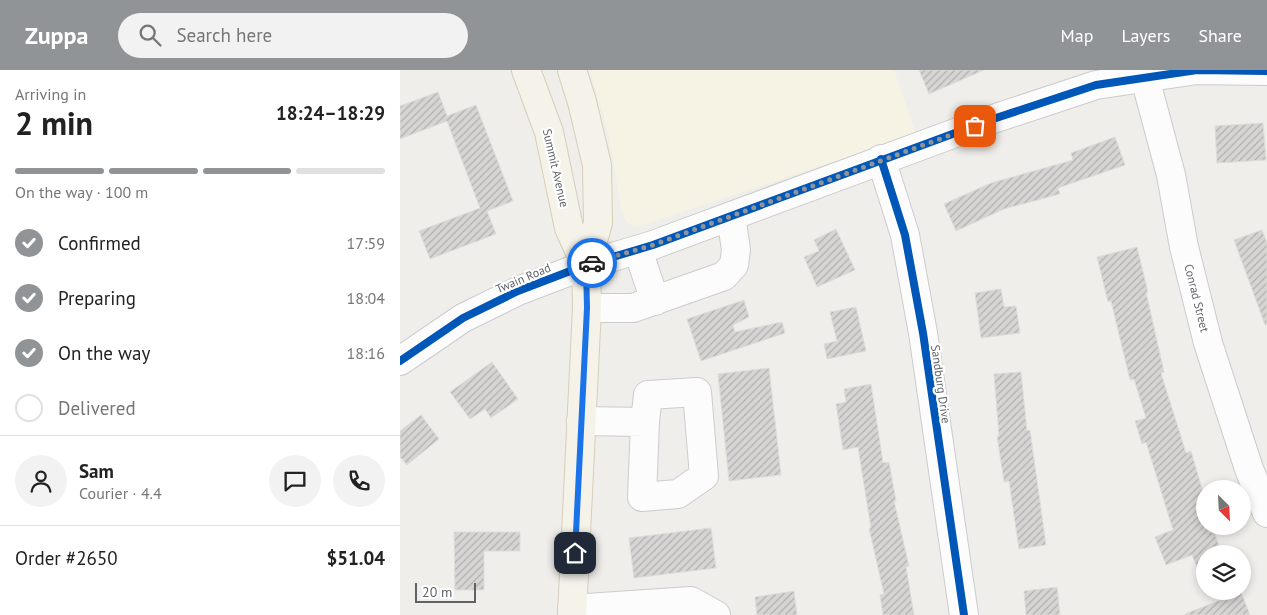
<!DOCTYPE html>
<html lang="en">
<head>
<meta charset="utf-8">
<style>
	:root { --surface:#fff; --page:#f2f2f2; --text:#222; --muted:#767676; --line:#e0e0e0; --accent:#919496 }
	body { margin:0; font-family:"PT Sans",sans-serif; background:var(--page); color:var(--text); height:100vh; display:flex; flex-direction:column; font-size:19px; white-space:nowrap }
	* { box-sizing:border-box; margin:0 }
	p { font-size:16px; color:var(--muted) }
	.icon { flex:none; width:28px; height:28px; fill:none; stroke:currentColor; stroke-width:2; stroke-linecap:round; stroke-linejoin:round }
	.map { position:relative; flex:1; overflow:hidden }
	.details { display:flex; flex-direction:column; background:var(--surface); width:400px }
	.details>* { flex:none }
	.needle { width:32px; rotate:156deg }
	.buttons { position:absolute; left:796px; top:410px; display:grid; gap:10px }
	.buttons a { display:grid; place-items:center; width:55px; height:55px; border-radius:50%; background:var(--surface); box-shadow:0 2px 8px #0003; font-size:25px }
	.scale { position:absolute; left:15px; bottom:12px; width:61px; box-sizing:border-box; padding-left:5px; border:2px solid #5f6368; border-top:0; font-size:14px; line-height:18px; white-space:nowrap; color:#5f6368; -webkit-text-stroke:4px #fff; paint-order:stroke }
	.pin { position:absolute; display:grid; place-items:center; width:42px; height:42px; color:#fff; margin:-21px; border-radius:10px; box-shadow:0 2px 8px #0006 }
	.courier { position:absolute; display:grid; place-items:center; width:50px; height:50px; margin:-25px; border:4px solid #1a73e8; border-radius:50%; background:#fff; color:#222; box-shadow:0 1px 6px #0007 }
	.headline em { font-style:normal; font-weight:600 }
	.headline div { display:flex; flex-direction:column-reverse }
	.headline { display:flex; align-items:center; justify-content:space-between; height:85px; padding:0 15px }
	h1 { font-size:32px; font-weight:600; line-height:38px }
	.bar { display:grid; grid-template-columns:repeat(4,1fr); gap:8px 5px; align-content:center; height:60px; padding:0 15px }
	.bar i { height:6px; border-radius:4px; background:var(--line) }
	.bar .active { background:var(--accent) }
	.bar p { grid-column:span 4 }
	.line { display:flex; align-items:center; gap:12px; padding:0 15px; border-top:1px solid var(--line) }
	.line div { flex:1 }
	.round { display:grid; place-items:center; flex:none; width:52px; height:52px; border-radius:26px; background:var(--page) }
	ol { padding:0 15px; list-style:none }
	li { display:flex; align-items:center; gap:15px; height:55px }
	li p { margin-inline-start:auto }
	li .icon { padding:5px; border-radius:50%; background:var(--accent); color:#fff; stroke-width:4 }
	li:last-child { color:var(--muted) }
	li i { width:28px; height:28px; border:2px solid var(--line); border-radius:50% }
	header { display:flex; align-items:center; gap:30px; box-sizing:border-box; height:70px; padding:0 25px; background:var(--accent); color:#fff }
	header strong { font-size:24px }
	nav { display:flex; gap:28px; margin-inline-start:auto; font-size:18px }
	.search { width:350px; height:45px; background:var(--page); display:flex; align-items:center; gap:12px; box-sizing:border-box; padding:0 18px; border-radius:28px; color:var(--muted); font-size:19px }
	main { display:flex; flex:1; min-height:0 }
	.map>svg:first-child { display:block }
	.commercial { fill:#f7f3e4 }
	.building { fill:url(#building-hatch); stroke:#deddd9 }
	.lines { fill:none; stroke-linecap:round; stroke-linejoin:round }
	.minor-casing { stroke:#cbcccc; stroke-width:30 }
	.major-casing { stroke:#d7ceb8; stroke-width:30 }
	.minor { stroke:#fdfcfc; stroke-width:28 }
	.major { stroke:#f4f2e9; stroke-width:28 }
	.cycleway-casing { stroke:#fff; stroke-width:11 }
	.cycleway { stroke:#0057b8; stroke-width:8 }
	.done { stroke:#919496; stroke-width:5; stroke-dasharray:0 9 }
	.route { stroke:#1a73e8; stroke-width:6 }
	.labels { text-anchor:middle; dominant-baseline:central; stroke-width:4.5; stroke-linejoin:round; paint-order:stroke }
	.street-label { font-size:12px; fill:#5f6368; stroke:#fff }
</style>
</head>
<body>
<header>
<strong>Zuppa</strong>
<div class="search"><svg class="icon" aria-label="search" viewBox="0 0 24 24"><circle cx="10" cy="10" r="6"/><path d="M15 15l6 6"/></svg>Search here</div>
<nav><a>Map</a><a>Layers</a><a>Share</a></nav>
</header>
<main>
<section class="details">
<div class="headline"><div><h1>2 min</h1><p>Arriving in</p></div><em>18:24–18:29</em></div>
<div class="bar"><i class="active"></i><i class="active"></i><i class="active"></i><i></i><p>On the way · 100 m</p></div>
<ol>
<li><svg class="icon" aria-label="check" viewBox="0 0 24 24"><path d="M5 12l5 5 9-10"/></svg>Confirmed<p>17:59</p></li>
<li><svg class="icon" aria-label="check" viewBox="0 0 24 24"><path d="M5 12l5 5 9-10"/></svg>Preparing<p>18:04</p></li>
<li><svg class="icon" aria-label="check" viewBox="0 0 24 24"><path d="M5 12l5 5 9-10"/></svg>On the way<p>18:16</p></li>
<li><i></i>Delivered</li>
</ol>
<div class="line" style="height:90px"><a class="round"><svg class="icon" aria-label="person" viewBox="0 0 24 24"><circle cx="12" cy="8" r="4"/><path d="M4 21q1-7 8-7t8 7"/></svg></a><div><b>Sam</b><p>Courier · 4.4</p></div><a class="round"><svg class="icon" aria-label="chat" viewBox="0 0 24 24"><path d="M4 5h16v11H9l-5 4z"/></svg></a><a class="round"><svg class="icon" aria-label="phone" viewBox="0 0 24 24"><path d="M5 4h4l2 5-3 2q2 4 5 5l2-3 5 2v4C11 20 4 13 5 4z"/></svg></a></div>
<div class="line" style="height:65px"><div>Order #2650</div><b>$51.04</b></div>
</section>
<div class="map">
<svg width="867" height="545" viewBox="0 0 867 545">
	<defs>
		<pattern id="building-hatch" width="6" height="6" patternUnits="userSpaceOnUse" patternTransform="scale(1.25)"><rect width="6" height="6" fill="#d6d5d3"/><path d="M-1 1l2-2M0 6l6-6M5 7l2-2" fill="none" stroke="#b1b0af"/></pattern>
	</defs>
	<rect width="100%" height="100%" fill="#efeeea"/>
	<polygon class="commercial" points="190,0 494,0 516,64 237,157 228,153 222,143 208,61"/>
	<g class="building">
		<polygon points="519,0 584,0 529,24"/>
		<polygon points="38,22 47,46 76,35 113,131 87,141 96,164 30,189 19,161 80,138 47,51 0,69 0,36"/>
		<polygon points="863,53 866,90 817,93 815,56"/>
		<polygon points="715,67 725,95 658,118 660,124 604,139 556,161 544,134 591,113 673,90 671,83"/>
		<polygon points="436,159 455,200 417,217 404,187 419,181 414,170"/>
		<polygon points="862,160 867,173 867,255 865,255 834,170"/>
		<polygon points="737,177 748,222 746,222 764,302 761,303 786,383 791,381 805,429 805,456 812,456 822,484 805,484 805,516 792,485 766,495 755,467 773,460 746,372 742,374 735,351 746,348 734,309 730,310 711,231 708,232 697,187"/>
		<polygon points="601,219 604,237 616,236 620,263 581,268 575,223"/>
		<polygon points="344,230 349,247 333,255 335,262 382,252 385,263 301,291 287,249"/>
		<polygon points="456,237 466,281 427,289 424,274 437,271 430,242"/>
		<polygon points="92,292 118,329 91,348 85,339 70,349 50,322"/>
		<polygon points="369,298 381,405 329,411 318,304"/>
		<polygon points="621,302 627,361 630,360 646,475 619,479 609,411 604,412 597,366 599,366 594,304"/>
		<polygon points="471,314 483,393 489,392 496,431 494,431 509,496 506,497 514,545 483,545 480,525 484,524 469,458 471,458 458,377 443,380 436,334 446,332 444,319"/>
		<polygon points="21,345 39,369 7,395 0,387 0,361"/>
		<polygon points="311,458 316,498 234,508 229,468"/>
		<polygon points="54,462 120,462 120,481 84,481 84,520 55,520"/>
		<polygon points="657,517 660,545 626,545 624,521"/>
		<polygon points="394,521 397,545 357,545 355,527"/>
		<polygon points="841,522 850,545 785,545 785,544"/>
	</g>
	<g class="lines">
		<g class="minor-casing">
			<g id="minor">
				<polyline points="745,8 771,105 784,177 808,273 849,399 867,443"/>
				<polyline points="481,89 505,165 523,263 564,545"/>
				<polyline points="238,180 255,231"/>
				<polyline points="187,238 233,238 324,206 334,195 336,180 331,146"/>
				<polyline points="0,291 63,248 118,221 186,195 253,175 593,49 696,15 797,0 867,1"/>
				<polyline points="181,351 245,352 248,325 297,322 304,406 278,424 242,427 245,352"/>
				<polyline points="172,539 291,531 316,545"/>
			</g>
		</g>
		<g class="major-casing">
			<g id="major">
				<polyline points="126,0 149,62 169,158 186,195"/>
				<polyline points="172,545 187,238 186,195 198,153 197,95 182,32 172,0"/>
			</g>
		</g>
		<use href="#minor" class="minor"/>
		<use href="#major" class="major"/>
		<g class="cycleway-casing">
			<g id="cycleway">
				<polyline points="481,89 505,165 523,263 564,545"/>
				<polyline points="0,291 63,248 118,221 186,195 253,175 593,49 696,15 797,0 867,1"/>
			</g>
		</g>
		<use href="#cycleway" class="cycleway"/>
	</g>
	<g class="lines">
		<polyline class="done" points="192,193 253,175 575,56"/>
		<polyline class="route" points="175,483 187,238 186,195 192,193"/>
	</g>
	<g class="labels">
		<g class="street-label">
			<text transform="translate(156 98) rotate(77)">Summit Avenue</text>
			<text transform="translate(123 208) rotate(-23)">Twain Road</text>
			<text transform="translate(797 228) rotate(76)">Conrad Street</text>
			<text transform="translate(541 314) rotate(82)">Sandburg Drive</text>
		</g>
	</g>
</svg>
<div class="buttons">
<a><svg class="needle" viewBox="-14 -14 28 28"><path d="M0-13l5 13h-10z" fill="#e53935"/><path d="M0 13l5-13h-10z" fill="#767676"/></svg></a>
<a><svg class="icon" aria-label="layers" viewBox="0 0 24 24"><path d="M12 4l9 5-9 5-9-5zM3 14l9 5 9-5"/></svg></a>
</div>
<div class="scale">20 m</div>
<div class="pin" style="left:575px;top:56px;background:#ea580c"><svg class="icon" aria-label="bag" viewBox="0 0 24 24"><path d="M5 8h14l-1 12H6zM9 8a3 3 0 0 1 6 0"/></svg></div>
<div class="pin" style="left:175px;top:483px;background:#1f2937"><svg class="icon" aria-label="home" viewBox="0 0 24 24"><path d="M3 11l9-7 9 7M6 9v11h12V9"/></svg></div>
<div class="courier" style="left:192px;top:193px"><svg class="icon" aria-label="car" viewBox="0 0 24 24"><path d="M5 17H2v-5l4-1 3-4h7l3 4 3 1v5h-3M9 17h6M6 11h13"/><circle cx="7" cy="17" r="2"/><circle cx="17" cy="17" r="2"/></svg></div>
</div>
</main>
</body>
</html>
